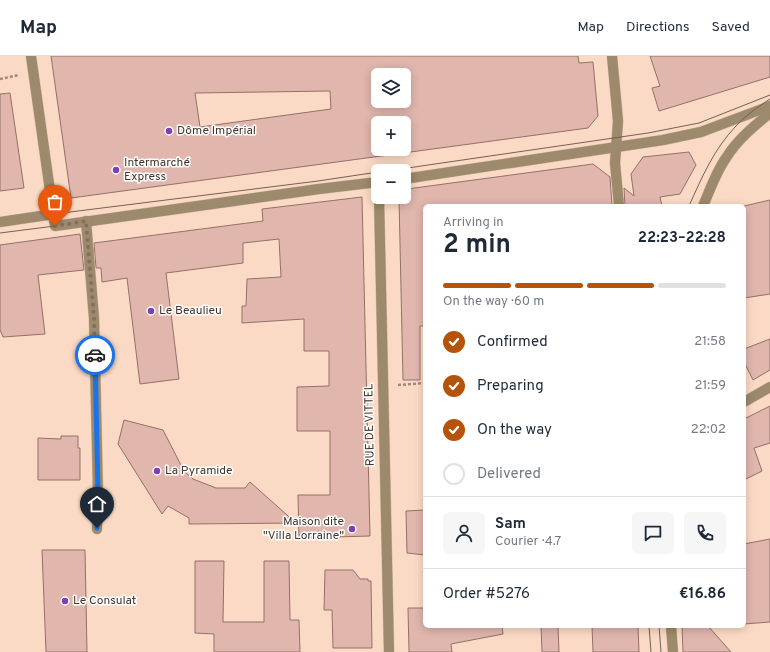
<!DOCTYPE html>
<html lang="en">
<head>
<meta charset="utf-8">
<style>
	:root { --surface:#fff; --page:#f6f6f7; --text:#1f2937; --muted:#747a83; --line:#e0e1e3; --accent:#b45309 }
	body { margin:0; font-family:Overpass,sans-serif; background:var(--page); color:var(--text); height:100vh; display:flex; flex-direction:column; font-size:15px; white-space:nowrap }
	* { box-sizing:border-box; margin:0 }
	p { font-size:13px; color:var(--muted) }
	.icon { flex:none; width:22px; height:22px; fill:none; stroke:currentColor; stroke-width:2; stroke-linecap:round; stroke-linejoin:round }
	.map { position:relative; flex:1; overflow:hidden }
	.drawer { position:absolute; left:423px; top:148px; width:323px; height:424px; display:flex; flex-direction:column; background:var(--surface); border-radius:6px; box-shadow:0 2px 10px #0003 }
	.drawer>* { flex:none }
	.controls { position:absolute; left:371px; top:12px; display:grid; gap:8px }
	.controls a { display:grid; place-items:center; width:40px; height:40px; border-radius:6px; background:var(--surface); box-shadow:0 2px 10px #0003; font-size:20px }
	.pin { position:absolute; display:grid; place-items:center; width:34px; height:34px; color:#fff; margin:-41px -17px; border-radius:50% 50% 50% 0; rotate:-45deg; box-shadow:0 0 4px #0007 }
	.pin .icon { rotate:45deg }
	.courier { position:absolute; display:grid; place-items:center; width:40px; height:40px; margin:-20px; border:3px solid #1a73e8; border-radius:50%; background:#fff; color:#222; box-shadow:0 1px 5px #0007 }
	.headline em { font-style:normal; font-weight:700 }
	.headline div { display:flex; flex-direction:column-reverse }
	.headline { display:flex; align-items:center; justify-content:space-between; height:68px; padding:0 20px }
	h1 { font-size:26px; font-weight:700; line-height:30px }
	.bar { display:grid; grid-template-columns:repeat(4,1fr); gap:6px 4px; align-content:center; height:48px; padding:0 20px }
	.bar i { height:5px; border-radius:3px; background:var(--line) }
	.bar .on { background:var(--accent) }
	.bar p { grid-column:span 4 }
	.line { display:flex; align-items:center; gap:10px; padding:0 20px; border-top:1px solid var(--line) }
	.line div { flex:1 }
	.round { display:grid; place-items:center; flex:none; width:42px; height:42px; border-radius:6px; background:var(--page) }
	ol { padding:0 20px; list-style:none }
	li { display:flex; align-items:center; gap:12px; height:44px }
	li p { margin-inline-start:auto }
	li .icon { padding:4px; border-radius:50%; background:var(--accent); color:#fff; stroke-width:4 }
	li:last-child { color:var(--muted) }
	li i { width:22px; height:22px; border:2px solid var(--line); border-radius:50% }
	header { display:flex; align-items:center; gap:24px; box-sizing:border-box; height:56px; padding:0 20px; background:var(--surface); border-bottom:1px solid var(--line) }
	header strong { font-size:19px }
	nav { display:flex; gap:22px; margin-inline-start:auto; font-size:14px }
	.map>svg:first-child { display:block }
	.building { fill:#e0b6ad; stroke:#947068; fill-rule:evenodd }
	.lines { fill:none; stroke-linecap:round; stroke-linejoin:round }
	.minor-casing { stroke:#d6b9a6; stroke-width:11 }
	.path { stroke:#a0897a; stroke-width:2.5; stroke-dasharray:3 2; stroke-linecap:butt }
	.minor { stroke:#9d896b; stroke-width:10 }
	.tram { stroke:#736155; stroke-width:1 }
	.done { stroke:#826f62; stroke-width:4; stroke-dasharray:0 7.2 }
	.route { stroke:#1a73e8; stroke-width:5 }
	.poi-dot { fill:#7c40b5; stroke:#fff; stroke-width:1.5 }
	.labels { text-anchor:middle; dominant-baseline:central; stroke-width:3; stroke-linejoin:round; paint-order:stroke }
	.poi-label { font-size:12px; fill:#41352c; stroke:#fff; text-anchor:start }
	.street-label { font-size:12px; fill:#41352c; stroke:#fff }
</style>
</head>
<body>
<header>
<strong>Map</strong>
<nav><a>Map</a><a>Directions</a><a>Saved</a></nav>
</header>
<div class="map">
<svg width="770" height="596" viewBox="0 0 770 596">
	<rect width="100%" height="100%" fill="#fbdac5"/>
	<g class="building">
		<path d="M51 0H578L579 7 593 6 598 60 588 72 71 142ZM378 19H404V45H378ZM330 35 331 53 200 71 195 37ZM378 67H404V93H378Z"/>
		<polygon points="650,0 770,0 770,21 659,55 652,32 660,30"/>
		<polygon points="10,37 24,132 0,135 0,38"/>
		<polygon points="689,96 696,109 680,138 660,141 662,150 625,150 624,132 634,140 631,118 643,101"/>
		<polygon points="593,108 610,121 612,150 425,150 425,270 420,270 420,324 403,324 399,142 404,141 405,136 407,133"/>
		<polygon points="362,141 370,480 299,482 298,439 330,439 330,375 297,375 297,331 329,330 329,295 304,295 304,263 242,267 242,250 246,250 247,223 281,221 279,183 243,187 243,207 166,217 179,323 140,328 127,222 102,226 101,212 96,212 94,187 263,165 262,153"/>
		<polygon points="770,144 770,238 744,242 744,150"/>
		<polygon points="80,178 84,214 38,219 45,278 3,281 0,274 0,189"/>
		<polygon points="770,283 770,314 753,324 744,306 744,293"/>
		<polygon points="770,350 770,387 754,392 762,415 744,424 744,363"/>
		<polygon points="124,364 163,374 184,415 193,423 216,432 245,432 250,426 296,467 189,468 189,462 168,450 162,458 118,388"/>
		<polygon points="61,380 78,380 78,392 80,392 80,424 38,424 38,382 61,383"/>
		<polygon points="425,454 425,499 407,497 406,455"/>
		<polygon points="770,483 770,566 744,568 744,488"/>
		<polygon points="42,494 85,494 87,596 46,596"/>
		<polygon points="195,505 224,505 223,566 264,566 264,505 289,505 290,564 299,564 300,596 214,596 214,578 195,577"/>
		<polygon points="325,514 353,514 360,523 368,523 368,525 371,525 372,592 333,592 332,554 324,554"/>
		<polygon points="408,552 425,552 425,570 502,570 503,578 451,588 452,596 409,596"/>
		<polygon points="541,570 558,570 559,596 542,596"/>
		<polygon points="592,570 638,570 639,596 593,596"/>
		<polygon points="682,570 708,570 731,596 683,596"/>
	</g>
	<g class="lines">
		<g class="minor-casing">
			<g id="minor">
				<polyline points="31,0 55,170 319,133 378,126"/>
				<polyline points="612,0 618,65 615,107 619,150"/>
				<polyline points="404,123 663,84 701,76 770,50"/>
				<polyline points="379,141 389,596"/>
				<path d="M703 150C710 134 716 116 726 102 737 84 754 70 770 57"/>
				<polyline points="86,165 94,262 98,437 97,473"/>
				<polyline points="0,166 54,158"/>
				<polyline points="744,346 770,331"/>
				<polyline points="671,570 673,596"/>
			</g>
		</g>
		<g class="path">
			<polyline points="0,23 19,19"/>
			<polyline points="398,329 425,327"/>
		</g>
		<use href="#minor" class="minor"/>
		<g class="tram">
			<polyline points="387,115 648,77 699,67 770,39"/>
			<path d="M689 150C702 121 714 93 736 70 746 59 758 51 770 43"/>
			<polyline points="54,158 318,125 378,116"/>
			<polyline points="0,177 55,170"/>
			<polyline points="649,570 651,596"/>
			<polyline points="659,570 661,596"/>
		</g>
	</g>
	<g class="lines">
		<polyline class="done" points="55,170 86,165 94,262 95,299"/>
		<polyline class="route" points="95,299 98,437 97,472"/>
	</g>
	<g class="poi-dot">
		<circle cx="169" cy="75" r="4"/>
		<circle cx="116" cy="114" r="4"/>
		<circle cx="151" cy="255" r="4"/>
		<circle cx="157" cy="415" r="4"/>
		<circle cx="352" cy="473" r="4"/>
		<circle cx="65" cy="545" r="4"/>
	</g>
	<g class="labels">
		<g class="poi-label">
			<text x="177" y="75">Dôme Impérial</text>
			<text x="124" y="107">Intermarché<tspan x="124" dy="14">Express</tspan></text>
			<text x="159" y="255">Le Beaulieu</text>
			<text x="165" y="415">La Pyramide</text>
			<text x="344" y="466" text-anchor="end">Maison dite<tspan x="344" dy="14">"Villa Lorraine"</tspan></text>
			<text x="73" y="545">Le Consulat</text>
		</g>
		<g class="street-label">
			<text transform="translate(370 369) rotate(-91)">RUE DE VITTEL</text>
		</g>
	</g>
</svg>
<div class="controls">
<a><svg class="icon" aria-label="layers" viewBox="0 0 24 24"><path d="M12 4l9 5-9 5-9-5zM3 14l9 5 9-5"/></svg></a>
<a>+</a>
<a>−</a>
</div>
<div class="pin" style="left:55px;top:170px;background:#ea580c"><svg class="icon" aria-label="bag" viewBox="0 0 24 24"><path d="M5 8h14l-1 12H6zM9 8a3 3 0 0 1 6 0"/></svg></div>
<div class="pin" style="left:97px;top:472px;background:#1f2937"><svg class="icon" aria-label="home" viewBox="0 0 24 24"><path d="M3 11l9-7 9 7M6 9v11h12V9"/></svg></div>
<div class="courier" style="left:95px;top:299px"><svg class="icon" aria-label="car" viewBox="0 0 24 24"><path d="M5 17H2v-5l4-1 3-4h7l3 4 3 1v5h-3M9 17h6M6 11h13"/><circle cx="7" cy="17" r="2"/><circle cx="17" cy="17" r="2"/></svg></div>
<section class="drawer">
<div class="headline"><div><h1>2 min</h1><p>Arriving in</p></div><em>22:23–22:28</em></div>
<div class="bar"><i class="on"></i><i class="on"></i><i class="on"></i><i></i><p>On the way · 60 m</p></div>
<ol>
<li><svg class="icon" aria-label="check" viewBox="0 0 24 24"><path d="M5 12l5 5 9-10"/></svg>Confirmed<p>21:58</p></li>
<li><svg class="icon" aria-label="check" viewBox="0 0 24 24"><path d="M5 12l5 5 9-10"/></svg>Preparing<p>21:59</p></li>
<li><svg class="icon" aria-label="check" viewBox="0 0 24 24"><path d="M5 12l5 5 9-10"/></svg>On the way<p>22:02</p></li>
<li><i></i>Delivered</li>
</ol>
<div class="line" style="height:72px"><a class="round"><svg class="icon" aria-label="person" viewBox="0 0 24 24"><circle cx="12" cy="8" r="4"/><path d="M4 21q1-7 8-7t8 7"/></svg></a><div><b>Sam</b><p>Courier · 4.7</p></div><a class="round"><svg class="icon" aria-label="chat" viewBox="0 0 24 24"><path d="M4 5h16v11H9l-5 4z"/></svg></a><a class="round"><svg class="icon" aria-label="phone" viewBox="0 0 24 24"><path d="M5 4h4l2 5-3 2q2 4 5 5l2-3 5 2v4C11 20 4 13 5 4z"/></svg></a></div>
<div class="line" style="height:52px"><div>Order #5276</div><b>€16.86</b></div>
</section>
</div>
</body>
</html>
